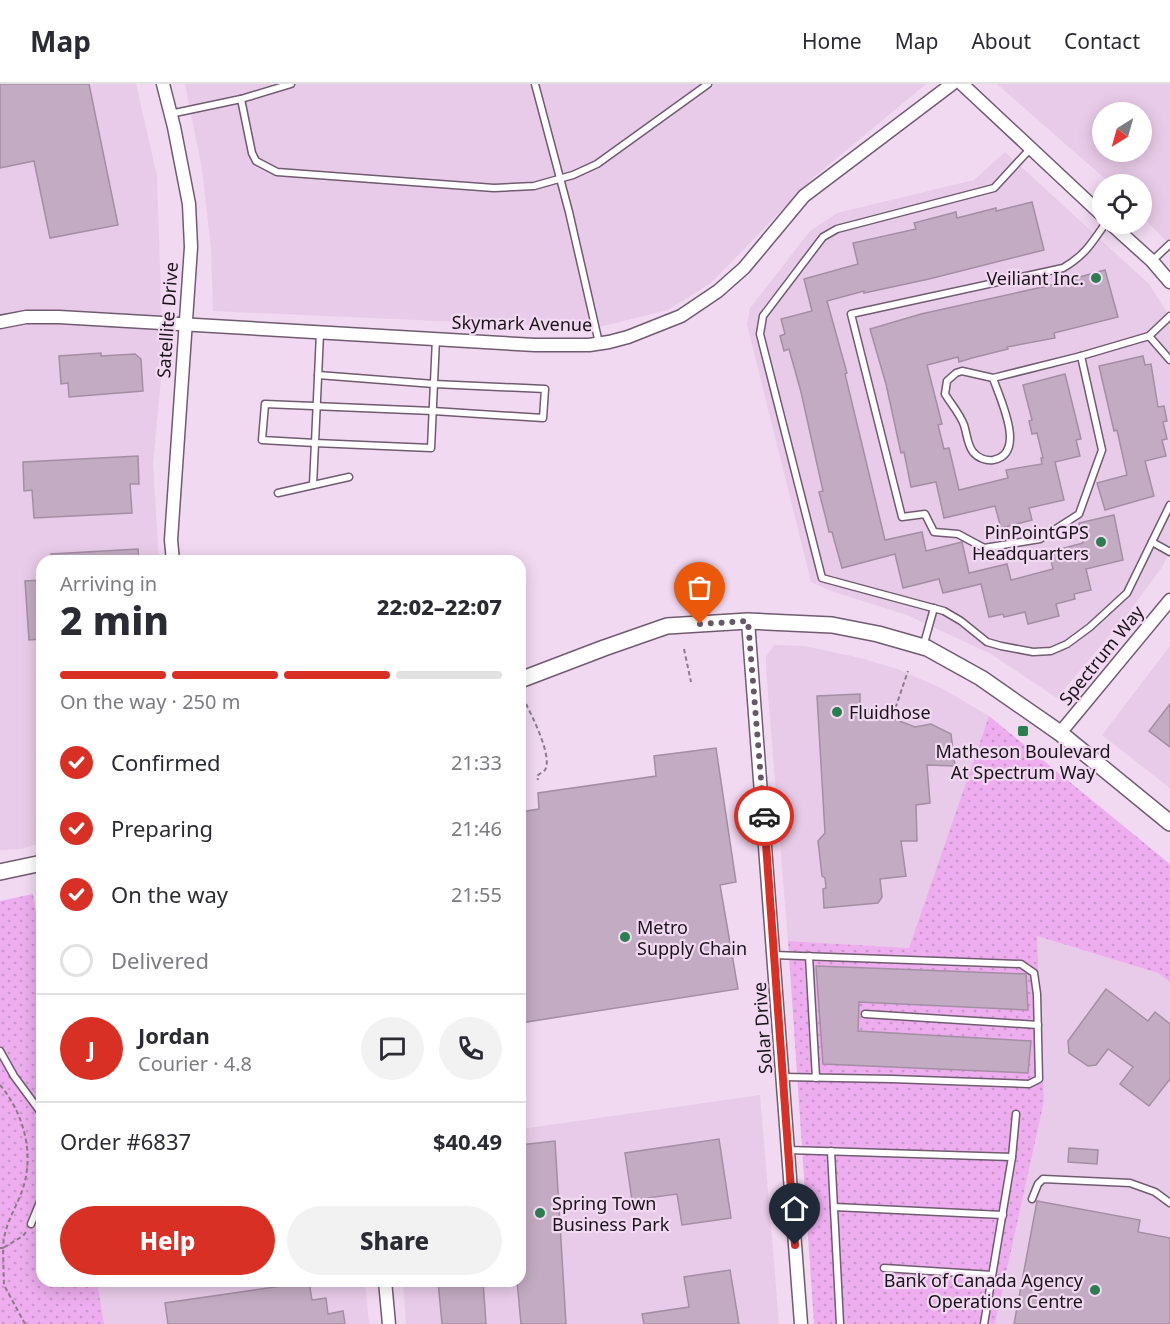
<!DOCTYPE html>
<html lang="en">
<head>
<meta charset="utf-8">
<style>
	:root { --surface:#fff; --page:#f2f2f3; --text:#2b2b33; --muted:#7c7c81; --line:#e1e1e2; --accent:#d93025 }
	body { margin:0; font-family:"Noto Sans",sans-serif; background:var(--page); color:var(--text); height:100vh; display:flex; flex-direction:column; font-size:22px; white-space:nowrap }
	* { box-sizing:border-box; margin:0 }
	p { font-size:20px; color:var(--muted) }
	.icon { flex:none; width:33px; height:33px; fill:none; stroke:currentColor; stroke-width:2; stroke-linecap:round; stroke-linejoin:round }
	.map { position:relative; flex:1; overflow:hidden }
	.drawer { position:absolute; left:36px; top:471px; width:490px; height:732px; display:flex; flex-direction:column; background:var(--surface); border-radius:18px; box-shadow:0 3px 15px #0003 }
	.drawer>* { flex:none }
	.needle { width:39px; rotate:217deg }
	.fabs { position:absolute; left:1092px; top:18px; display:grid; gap:12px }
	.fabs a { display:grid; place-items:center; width:60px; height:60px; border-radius:50%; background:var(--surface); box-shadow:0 3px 15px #0003; font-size:30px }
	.pin { position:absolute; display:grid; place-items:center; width:51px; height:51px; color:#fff; margin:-62px -26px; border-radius:50% 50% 50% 0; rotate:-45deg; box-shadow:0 0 6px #0007 }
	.pin .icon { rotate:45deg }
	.courier { position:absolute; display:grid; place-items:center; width:60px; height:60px; margin:-30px; border:4px solid #d93025; border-radius:50%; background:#fff; color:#222; box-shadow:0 2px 8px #0007 }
	.summary em { font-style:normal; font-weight:800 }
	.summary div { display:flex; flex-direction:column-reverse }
	.summary { display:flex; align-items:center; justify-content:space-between; height:102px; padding:0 24px }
	h1 { font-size:39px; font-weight:800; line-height:45px }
	.bar { display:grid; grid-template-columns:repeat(4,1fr); gap:9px 6px; align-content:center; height:72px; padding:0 24px }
	.bar i { height:8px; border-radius:4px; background:var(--line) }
	.bar .selected { background:var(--accent) }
	.bar p { grid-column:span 4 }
	.line { display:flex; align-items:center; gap:15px; padding:0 24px; border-top:2px solid var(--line) }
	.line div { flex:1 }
	.round { display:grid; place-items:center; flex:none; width:63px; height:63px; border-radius:32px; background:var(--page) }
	ol { padding:0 24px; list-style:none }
	li { display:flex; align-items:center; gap:18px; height:66px }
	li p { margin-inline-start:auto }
	li .icon { padding:6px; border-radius:50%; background:var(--accent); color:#fff; stroke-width:4 }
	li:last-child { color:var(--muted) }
	li i { width:33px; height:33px; border:3px solid var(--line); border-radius:50% }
	.button { display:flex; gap:12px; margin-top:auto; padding:12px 24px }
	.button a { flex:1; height:69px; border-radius:36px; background:var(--accent); color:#fff; font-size:24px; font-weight:800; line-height:69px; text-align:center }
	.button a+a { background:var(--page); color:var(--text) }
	header { display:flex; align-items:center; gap:36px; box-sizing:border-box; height:84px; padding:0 30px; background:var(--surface); border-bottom:2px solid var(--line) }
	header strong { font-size:28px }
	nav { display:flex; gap:33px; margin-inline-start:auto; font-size:21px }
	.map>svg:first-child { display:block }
	.built { fill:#e8cbe8; fill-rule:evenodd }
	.grass { fill:url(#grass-dots) }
	.building { fill:#c3acc3; stroke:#a48ea4; stroke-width:1.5 }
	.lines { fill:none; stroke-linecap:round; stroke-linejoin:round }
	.service-casing { stroke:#705b70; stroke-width:9 }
	.minor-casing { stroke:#705b70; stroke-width:15 }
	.tertiary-casing { stroke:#705b70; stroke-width:18 }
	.path { stroke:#8b7b8b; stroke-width:2; stroke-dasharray:4.5 3; stroke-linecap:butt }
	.service { stroke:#fff; stroke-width:6 }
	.minor { stroke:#fff; stroke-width:12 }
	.tertiary { stroke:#fff; stroke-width:15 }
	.done { stroke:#665866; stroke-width:6; stroke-dasharray:0 10.8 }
	.route { stroke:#d93025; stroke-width:8 }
	.poi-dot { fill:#2b7e50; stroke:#f1d9f1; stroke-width:2 }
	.labels { text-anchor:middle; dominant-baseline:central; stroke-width:4.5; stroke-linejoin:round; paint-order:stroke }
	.poi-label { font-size:18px; fill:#1b131b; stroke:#f1d9f1; text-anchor:end }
	.street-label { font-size:18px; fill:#1b131b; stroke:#f1d9f1 }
</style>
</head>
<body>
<header>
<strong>Map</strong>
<nav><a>Home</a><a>Map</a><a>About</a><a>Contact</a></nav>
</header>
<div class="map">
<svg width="1170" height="1240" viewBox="0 0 1170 1240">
	<defs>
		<pattern id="grass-dots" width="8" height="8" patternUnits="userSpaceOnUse" patternTransform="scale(1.5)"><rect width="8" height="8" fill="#edadee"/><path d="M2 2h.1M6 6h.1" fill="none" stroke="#cb94cc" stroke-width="1.8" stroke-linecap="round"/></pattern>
	</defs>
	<rect width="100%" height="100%" fill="#f1d9f1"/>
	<g class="built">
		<polygon points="0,0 136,0 157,92 163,273 153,380 159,477 42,477 42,758 22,765 0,766"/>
		<polygon points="185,0 926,0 813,94 711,199 668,226 595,244 213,227 211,165 202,85"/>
		<path d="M997 0H1170V161L1142 132V100H1111ZM1102 28H1142V68H1102Z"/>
		<polygon points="1005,68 1149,200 1170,233 1170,468 1162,483 1129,528 1057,614 991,570 907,531 831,507 811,498 747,240 750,224 810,147 837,129 974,96"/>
		<polygon points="774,561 804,562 861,574 900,586 943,605 989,632 909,864 788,857 766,585 766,573"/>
		<polygon points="1170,562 1170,704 1102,651"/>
		<polygon points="1037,852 1158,889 1170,898 1170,1240 995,1240 1044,1017"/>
		<polygon points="760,1011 779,1240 406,1240 403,1197 520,1197 521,1045"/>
		<polygon points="97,1197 365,1197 369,1240 104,1240"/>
	</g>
	<g class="grass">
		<polygon points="989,632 1170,780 1170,898 1158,889 1037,852 1044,1017 995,1240 814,1240 788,857 909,864"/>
		<polygon points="33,810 42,864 42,1197 97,1197 104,1240 0,1240 0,817"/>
	</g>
	<g class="building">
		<polygon points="0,0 89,0 118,141 50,154 34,77 0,84"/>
		<polygon points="1032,118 1044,166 929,195 864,209 864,207 827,217 847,289 845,290 885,456 922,448 926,467 962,458 969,489 1007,480 1011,496 1053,485 1049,468 1083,459 1079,439 1114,431 1123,476 1086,485 1091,506 1074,510 1075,515 1056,520 1059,532 1028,540 1025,528 1004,533 1003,530 989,533 981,500 943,509 939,495 903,504 895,470 842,484 832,448 829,448 826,435 819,408 823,407 801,308 789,265 784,267 780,252 785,250 781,235 812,227 804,195 858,180 853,159 916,145 914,139 956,128 957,134 996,124 996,127"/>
		<polygon points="1105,186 1118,233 1054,249 1055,254 1007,263 1008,265 972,274 959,278 958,273 927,281 942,340 938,341 944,365 949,364 959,406 1008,394 1006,386 1042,380 1041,374 1043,374 1037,349 1032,350 1029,337 1032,336 1023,301 1065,290 1081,355 1076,356 1080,372 1055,378 1064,416 1029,424 1032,436 1001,444 995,422 944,434 936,398 911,403 904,368 901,369 886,300 870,245 921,230 1047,202"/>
		<polygon points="101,269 101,272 135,270 141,275 143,307 69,313 68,299 61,300 59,272"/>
		<polygon points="1143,272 1145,281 1151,280 1158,323 1164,322 1167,337 1163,338 1167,355 1162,356 1166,372 1145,377 1154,412 1105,426 1097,399 1127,391 1117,346 1114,347 1099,282"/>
		<polygon points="138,372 139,400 130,400 132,429 34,434 32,406 24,407 23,378"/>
		<polygon points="138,465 139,477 52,477 51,470"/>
		<polygon points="42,496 42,555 29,556 25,497"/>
		<polygon points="860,610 860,622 915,643 931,640 951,650 955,682 927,681 930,719 916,721 917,757 901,757 906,792 880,795 882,813 878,819 824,824 823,805 826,804 825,794 822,792 818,757 825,749 817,612"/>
		<polygon points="1170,620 1170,663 1149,647"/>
		<polygon points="716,664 736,798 720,801 738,905 520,939 520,728 539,725 538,709 656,692 654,672"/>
		<polygon points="816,882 1026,890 1028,926 859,918 858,947 1031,957 1028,989 823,980"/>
		<polygon points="1106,905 1148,937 1155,928 1170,940 1170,995 1149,1022 1120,1000 1133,983 1108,965 1096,981 1088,982 1069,969 1068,957"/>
		<polygon points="719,1055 731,1134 682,1141 677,1110 632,1116 625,1069"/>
		<polygon points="555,1057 566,1240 521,1240 517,1197 520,1197 520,1061"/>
		<polygon points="1069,1064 1098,1066 1097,1080 1068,1078"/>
		<polygon points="1037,1117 1140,1136 1138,1148 1170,1154 1170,1240 1014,1240"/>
		<polygon points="730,1186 739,1240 644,1240 642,1230 689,1223 684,1193"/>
		<polygon points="438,1197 483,1197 486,1240 442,1240"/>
		<polygon points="309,1198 312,1216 326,1214 328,1230 343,1227 345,1240 168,1240 165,1219"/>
	</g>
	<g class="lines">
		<g class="service-casing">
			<g id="service">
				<polyline points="535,0 569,128 599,259"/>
				<polyline points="241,15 252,69 256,77 277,88 494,104 534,102 573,91 597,80 708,0"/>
				<polyline points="170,30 241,15 291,0"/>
				<polyline points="1030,65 994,104 837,145 823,153 763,232 760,250 822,494 944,527 961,537 987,558 1001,562 1033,568 1051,567 1067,560 1090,543 1127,509 1170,421"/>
				<polyline points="1152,177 1170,160"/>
				<polyline points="320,249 315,359 431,364 436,255"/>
				<polyline points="1149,252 1170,276"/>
				<path d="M1081 272 1102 366 1079 430 1040 455 984 464 958 450 934 448 925 430 902 433 851 230 1063 184C1084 172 1092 159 1105 140"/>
				<path d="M993 294C999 313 1028 370 993 376 986 377 978 374 973 368 967 360 967 350 964 341 960 330 951 320 945 310L947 297 956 289 962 287 993 294 1081 272 1149 252 1170 232"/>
				<polyline points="313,401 315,359 262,356 265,320 433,327 543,334 545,305 434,300 318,291"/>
				<polyline points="278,409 349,393"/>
				<polyline points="1152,458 1170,468"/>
				<polyline points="923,563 934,524"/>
				<polyline points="774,871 1021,880 1034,889 1037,910 1039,995 1029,1000 892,995 783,993"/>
				<polyline points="809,872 816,994"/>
				<polyline points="865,930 1038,941"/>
				<polyline points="0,967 14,992 42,1030"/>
				<polyline points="788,1066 1012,1073 984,1240"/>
				<polyline points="831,1067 840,1240"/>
				<polyline points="1012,1073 1016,1030"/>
				<polyline points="1032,1115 1038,1100 1043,1095 1130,1099 1155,1108 1170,1119"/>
				<polyline points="834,1123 1003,1131"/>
				<polyline points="31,1140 42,1113"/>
				<polyline points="884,1184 992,1191"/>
			</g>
		</g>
		<g class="minor-casing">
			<g id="minor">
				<polyline points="163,0 174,43 189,120 191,163 171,456 173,477"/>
				<polyline points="962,0 1102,131"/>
				<polyline points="1111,140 1152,177 1170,198"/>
				<polyline points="0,238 26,233 59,233 535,261 589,261 609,258 628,253 681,232 718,207 744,184 804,112 952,0"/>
				<polyline points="748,537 801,1240"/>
				<polyline points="1060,649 1170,516"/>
				<polyline points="385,1197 389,1240"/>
			</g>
		</g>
		<g class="tertiary-casing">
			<g id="tertiary">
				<polyline points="520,596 604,564 667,542 748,537 832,541 878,550 927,564 981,594 1060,649 1170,739"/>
				<polyline points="0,788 42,779"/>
			</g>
		</g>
		<g class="path">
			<polyline points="684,565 691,598"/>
			<path d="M526 620C532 632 553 673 545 686 543 688 539 690 537 692L538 696"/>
			<polyline points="893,631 908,587"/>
			<path d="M0 1001C22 1027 33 1064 25 1097 19 1122 4 1137 3 1164H0"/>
			<polyline points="25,1240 4,1201 3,1164 23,1152 26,1148"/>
		</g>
		<use href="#service" class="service"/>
		<use href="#minor" class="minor"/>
		<use href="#tertiary" class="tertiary"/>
	</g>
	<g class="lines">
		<polyline class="done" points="700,540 748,537 764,732"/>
		<polyline class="route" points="764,732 795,1161"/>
	</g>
	<g class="poi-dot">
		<circle cx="1096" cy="194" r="6"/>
		<circle cx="1101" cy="458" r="6"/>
		<circle cx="837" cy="628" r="6"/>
		<rect x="1017" y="641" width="12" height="12" rx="3"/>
		<circle cx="625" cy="853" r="6"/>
		<circle cx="540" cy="1129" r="6"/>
		<circle cx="1095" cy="1206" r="6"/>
	</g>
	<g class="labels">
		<g class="poi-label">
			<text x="1084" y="194">Veiliant Inc.</text>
			<text x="1089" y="448">PinPointGPS<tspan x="1089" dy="21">Headquarters</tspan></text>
			<text x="849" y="628" text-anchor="start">Fluidhose</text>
			<text x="1023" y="667" text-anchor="middle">Matheson Boulevard<tspan x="1023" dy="21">At Spectrum Way</tspan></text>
			<text x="637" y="843" text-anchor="start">Metro<tspan x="637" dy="21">Supply Chain</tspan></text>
			<text x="552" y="1119" text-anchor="start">Spring Town<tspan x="552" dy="21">Business Park</tspan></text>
			<text x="1083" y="1196">Bank of Canada Agency<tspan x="1083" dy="21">Operations Centre</tspan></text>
		</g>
		<g class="street-label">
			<text transform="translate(167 236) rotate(-86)">Satellite Drive</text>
			<text transform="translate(522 239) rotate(1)">Skymark Avenue</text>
			<text transform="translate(1101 571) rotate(-51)">Spectrum Way</text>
			<text transform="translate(762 944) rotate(-94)">Solar Drive</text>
		</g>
	</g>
</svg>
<div class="fabs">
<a><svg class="needle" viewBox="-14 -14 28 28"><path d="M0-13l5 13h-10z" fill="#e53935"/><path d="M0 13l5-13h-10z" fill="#7c7c81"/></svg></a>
<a><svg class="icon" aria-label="locate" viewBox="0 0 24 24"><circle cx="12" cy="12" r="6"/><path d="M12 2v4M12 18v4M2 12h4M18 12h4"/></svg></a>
</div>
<div class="pin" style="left:700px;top:540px;background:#ea580c"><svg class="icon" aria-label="bag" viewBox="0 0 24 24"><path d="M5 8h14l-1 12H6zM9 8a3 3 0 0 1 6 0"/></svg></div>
<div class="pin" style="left:795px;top:1161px;background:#1f2937"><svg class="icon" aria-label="home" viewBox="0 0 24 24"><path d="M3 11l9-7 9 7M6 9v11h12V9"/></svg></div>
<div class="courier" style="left:764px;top:732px"><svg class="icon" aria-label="car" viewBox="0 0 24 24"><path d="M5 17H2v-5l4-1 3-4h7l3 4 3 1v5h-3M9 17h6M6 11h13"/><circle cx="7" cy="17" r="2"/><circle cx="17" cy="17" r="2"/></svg></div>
<section class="drawer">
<div class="summary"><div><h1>2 min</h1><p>Arriving in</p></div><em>22:02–22:07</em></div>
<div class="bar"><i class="selected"></i><i class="selected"></i><i class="selected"></i><i></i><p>On the way · 250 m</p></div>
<ol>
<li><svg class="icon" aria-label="check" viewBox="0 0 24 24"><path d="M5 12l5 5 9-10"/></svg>Confirmed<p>21:33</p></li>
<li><svg class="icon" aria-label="check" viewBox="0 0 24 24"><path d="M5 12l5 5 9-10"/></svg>Preparing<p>21:46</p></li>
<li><svg class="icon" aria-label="check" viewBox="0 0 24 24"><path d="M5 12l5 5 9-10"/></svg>On the way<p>21:55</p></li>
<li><i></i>Delivered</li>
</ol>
<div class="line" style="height:108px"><b class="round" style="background:var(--accent);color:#fff">J</b><div><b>Jordan</b><p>Courier · 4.8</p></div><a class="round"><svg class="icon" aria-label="chat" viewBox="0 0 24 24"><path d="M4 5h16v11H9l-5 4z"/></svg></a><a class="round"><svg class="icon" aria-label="phone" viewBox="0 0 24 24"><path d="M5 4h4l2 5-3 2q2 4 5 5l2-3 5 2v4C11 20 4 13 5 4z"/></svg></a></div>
<div class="line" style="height:78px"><div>Order #6837</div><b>$40.49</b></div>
<div class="button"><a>Help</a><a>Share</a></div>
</section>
</div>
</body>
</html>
